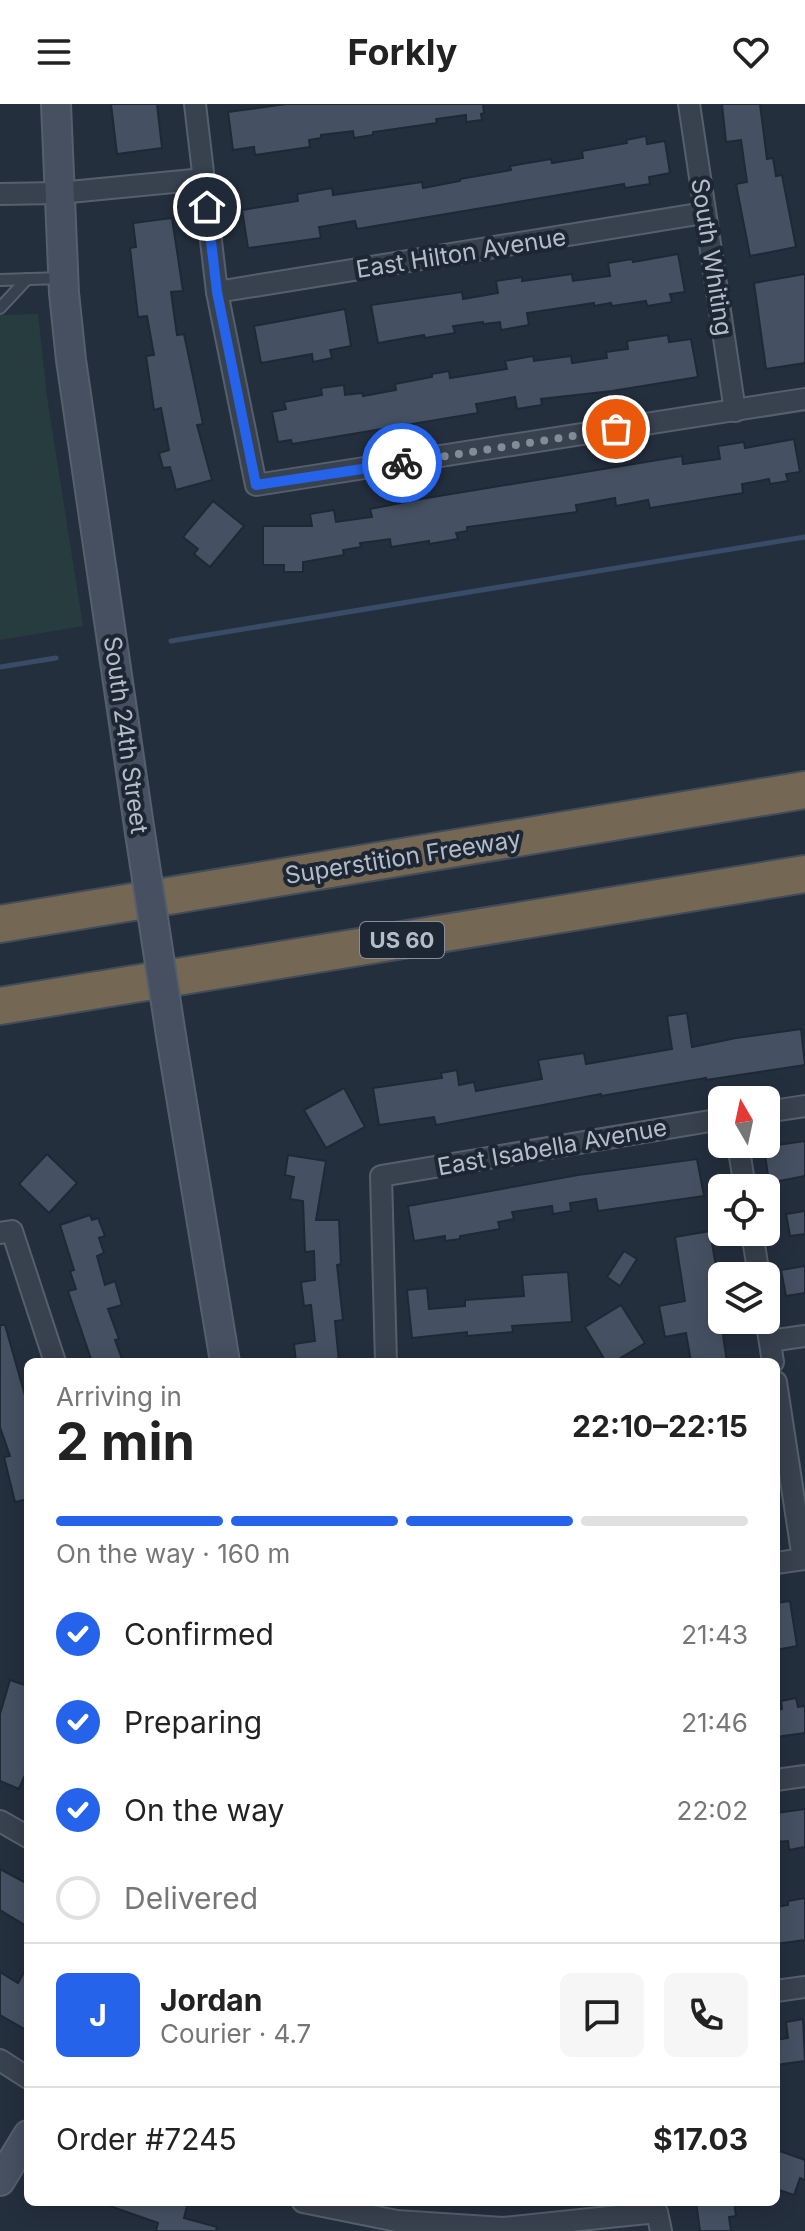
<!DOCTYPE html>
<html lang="en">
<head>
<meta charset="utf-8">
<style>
	:root { --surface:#fff; --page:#f6f6f6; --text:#222; --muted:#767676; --line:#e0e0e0; --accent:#2563eb }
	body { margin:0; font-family:Inter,sans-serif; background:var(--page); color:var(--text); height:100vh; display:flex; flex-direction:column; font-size:30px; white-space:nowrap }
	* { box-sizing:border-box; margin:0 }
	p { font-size:26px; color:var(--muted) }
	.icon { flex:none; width:44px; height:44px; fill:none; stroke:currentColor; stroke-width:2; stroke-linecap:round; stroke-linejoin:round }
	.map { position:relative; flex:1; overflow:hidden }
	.panel { position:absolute; left:24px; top:1254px; width:756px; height:848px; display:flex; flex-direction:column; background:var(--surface); border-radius:12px; box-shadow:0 4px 20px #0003 }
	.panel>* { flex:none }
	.needle { width:52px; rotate:351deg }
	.controls { position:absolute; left:708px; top:982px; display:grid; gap:16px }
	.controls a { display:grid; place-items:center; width:72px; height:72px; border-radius:12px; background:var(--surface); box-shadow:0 4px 20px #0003; font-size:40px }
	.pin { position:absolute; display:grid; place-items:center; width:68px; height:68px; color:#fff; margin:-34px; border:4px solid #fff; border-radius:50%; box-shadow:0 2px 8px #0007 }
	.courier { position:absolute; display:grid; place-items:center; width:80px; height:80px; margin:-40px; border:6px solid #2563eb; border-radius:50%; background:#fff; color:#222; box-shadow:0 2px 10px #0007 }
	.head em { font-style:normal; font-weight:700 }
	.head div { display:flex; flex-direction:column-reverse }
	.head { display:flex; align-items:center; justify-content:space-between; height:136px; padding:0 32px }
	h1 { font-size:52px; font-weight:700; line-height:60px }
	.bar { display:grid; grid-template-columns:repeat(4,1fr); gap:12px 8px; align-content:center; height:96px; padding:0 32px }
	.bar i { height:10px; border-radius:6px; background:var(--line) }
	.bar .active { background:var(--accent) }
	.bar p { grid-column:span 4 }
	.line { display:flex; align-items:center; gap:20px; padding:0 32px; border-top:2px solid var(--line) }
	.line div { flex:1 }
	.round { display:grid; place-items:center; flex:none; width:84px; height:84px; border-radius:12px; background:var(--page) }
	ol { padding:0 32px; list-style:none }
	li { display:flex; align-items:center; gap:24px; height:88px }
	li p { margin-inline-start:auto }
	li .icon { padding:8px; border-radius:50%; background:var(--accent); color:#fff; stroke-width:4 }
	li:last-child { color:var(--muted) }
	li i { width:44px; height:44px; border:4px solid var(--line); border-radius:50% }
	header { display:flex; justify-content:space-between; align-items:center; height:104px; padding:0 32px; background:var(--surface); font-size:36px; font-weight:700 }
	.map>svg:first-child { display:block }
	.green { fill:#263c3f }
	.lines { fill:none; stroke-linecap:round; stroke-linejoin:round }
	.stream { stroke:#394c67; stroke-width:5 }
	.building { fill:#455162; stroke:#1f2835; stroke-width:2 }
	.lane-casing { stroke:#565f6c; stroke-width:14 }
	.street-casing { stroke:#565f6c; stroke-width:24 }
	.secondary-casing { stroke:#565f6c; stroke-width:32 }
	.highway-casing { stroke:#434c59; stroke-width:40 }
	.lane { stroke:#38414e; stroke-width:10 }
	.street { stroke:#38414e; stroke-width:20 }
	.secondary { stroke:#465061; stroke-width:28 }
	.highway { stroke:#746855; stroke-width:36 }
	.secondary-bridge-casing { stroke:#565f6c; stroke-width:32; stroke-linecap:butt }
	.secondary-bridge { stroke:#465061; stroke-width:28 }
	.done { stroke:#828b98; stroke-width:8; stroke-dasharray:0 14.4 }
	.route { stroke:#2563eb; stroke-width:10 }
	.labels { text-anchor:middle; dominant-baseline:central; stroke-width:8; stroke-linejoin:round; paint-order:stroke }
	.shield { fill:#1d2633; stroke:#878f9c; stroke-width:2 }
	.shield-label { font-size:22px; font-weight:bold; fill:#b4bcc9 }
	.street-label { font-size:24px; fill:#b4bcc9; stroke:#1d2633 }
</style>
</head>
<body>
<header><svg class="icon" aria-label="menu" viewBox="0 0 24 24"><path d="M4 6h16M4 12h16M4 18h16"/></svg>Forkly<svg class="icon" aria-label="heart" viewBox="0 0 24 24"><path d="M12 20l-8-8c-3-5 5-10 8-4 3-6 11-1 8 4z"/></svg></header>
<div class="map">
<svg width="805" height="2127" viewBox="0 0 805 2127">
	<rect width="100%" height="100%" fill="#242f3e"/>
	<polygon class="green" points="38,210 47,293 83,522 0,536 0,211"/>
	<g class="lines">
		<g class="stream">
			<polyline points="171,537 805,433"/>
			<polyline points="0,563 56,554"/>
		</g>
	</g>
	<g class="building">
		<polygon points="111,0 157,0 162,44 117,50"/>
		<polygon points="286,0 483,0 484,9 481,10 482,16 466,18 466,11 436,15 437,19 373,28 373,31 354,34 353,27 321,31 321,34 309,36 310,43 255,51 254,43 233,46 228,8"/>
		<polygon points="722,0 760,0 767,55 773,54 776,72 782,71 796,143 750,152 736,80 747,78 741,36 726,38"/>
		<polygon points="646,32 647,40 665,37 670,69 649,73 650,80 625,84 624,80 357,125 355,117 319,123 321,134 248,144 242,106 298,97 297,90 332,84 333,91 422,78 423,84 460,77 460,75 511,66 510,62 551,55 552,59 583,54 582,47 627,39 626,36"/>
		<polygon points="172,114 183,187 171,188 177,231 184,230 203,320 197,321 212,376 176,386 170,363 163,364 159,349 169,346 161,304 154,306 146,252 154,251 147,212 138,213 130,144 136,143 133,119"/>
		<polygon points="678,150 685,188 670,190 672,198 647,202 646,197 612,202 611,199 594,202 594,199 527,209 529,221 501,226 500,218 483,220 483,218 453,222 455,229 425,234 424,231 378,239 371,201 462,188 463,195 498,189 496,177 522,173 522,177 572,170 573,177 610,172 608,159 632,155 633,158"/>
		<polygon points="805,170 805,259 766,265 754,179"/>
		<polygon points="345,205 351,242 330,246 332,254 313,258 312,250 261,259 254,222"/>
		<polygon points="668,231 669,238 691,235 698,273 612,287 541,295 542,301 517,305 515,293 476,300 478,309 292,340 291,336 278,338 272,308 286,305 284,298 322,291 321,284 344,281 345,291 362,289 363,292 396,286 395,280 432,273 432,270 449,267 450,274 507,265 505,257 533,252 534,257 571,252 572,259 607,254 606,248 628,245 627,237"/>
		<polygon points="794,335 800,368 786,370 788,377 770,380 769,375 742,380 743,389 650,404 648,396 616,402 615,394 576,401 577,408 467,423 467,427 456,429 458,435 429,440 429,437 391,443 390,435 360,439 361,443 343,446 344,451 303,458 303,468 284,468 284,461 263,461 263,422 312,422 310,410 334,406 336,418 372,413 370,405 421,395 682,352 683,360 720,355 718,342 744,338 745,344"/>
		<polygon points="213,397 244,422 210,463 194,450 198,445 183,433"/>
		<polygon points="687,909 692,943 736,934 801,925 805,961 706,976 706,974 601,992 601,990 436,1021 434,1013 379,1021 373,984 442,974 441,969 457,966 459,981 474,978 476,987 542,975 538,956 584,949 586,960 672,945 667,912"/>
		<polygon points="344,984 365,1023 326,1044 304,1006"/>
		<polygon points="805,1037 805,1072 769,1079 764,1043"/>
		<polygon points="47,1050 77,1079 49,1109 19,1080"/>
		<polygon points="288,1051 326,1057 316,1116 339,1116 341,1160 337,1161 343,1216 335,1217 339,1258 296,1258 294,1240 315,1237 311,1201 304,1202 301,1178 315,1176 314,1147 305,1148 303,1097 290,1095 294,1073 285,1071"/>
		<polygon points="697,1055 704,1092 598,1107 596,1095 570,1099 571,1107 553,1110 552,1102 512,1108 514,1115 498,1118 500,1125 460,1132 460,1135 445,1137 445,1132 414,1137 408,1102 578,1071"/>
		<polygon points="805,1107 805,1130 790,1132 786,1110"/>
		<polygon points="90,1111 92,1116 98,1114 105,1132 99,1134 104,1149 97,1152 105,1181 115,1177 122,1201 108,1205 119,1235 115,1236 122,1255 113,1258 92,1258 68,1187 76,1185 70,1167 74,1166 60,1121"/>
		<polygon points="710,1127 722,1198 722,1216 725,1216 727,1230 723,1231 727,1258 691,1258 686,1229 665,1233 659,1202 685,1197 675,1133"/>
		<polygon points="624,1147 637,1155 620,1182 607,1173"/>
		<polygon points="805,1162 805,1189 786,1192 781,1166"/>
		<polygon points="568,1168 572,1218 512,1222 513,1228 467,1232 467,1228 412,1234 407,1186 427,1184 429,1205 465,1202 465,1196 524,1192 522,1171"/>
		<polygon points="621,1201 645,1239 614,1258 606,1258 585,1223"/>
		<polygon points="0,1221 5,1221 28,1302 28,1395 15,1398 4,1353 10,1352 0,1323"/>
		<polygon points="790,1497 797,1542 776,1546 776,1499"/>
		<polygon points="10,1576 28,1582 28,1674 24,1673 19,1685 0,1677 0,1610"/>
		<polygon points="796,1594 798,1603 805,1602 805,1629 776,1633 776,1606 782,1605 781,1597"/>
		<polygon points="805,1705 805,1743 789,1746 788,1737 776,1738 776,1709"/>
		<polygon points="0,1765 28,1780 28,1823 0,1806"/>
		<polygon points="805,1794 805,1836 776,1840 776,1803 788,1801 788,1797"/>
		<polygon points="28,1861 28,1927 0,1911 0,1868 18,1879"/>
		<polygon points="803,1915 805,1957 776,1961 776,1936 788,1934 786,1918"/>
		<polygon points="780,2047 805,2056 805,2076 800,2074 794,2091 776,2085 776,2059"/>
		<polygon points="105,2098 188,2098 184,2114 217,2123 216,2127 156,2127 158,2119 104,2100"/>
		<polygon points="696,2098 734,2098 736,2112 729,2113 731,2127 700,2127"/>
	</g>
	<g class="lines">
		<g class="lane-casing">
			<g id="lane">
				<polyline points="0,176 62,174"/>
				<polyline points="0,204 27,175"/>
			</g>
		</g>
		<g class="street-casing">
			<g id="street">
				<polyline points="195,0 217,188 256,381 805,295"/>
				<polyline points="689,0 735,307"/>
				<polyline points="0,90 59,89 204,75"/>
				<polyline points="217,188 704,109"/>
				<polyline points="766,1008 805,1002"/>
				<polyline points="738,1040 745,1084"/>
				<polyline points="752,1128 759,1172"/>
				<polyline points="0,1129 12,1127 55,1258"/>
				<polyline points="766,1214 773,1258"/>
				<polyline points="770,1237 805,1232"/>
				<polyline points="386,1258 381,1072 722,1015"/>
				<polyline points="776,1278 803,1455"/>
				<polyline points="776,1459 805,1455"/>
				<polyline points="776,1676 805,1672"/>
				<polyline points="0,1717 28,1733"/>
				<polyline points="776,1887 805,1883"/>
				<polyline points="0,1956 28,1974"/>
				<polyline points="303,2098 397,2117 503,2124 657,2108 661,2127"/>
			</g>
		</g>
		<g class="secondary-casing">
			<g id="secondary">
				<polyline points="56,0 64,189 71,256 140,729"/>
				<polyline points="172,938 225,1258"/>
				<polyline points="0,2077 28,2031"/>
			</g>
		</g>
		<g class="highway-casing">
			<g id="highway">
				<polyline points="0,820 805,686"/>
				<polyline points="0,902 805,770"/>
			</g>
		</g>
		<use href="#lane" class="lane"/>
		<use href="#street" class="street"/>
		<use href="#secondary" class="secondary"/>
		<use href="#highway" class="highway"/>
		<g class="secondary-bridge-casing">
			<polyline id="secondary-bridge" points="140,729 172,938"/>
		</g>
		<use href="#secondary-bridge" class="secondary-bridge"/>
	</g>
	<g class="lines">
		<polyline class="done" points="402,359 616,325"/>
		<polyline class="route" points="207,103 217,188 256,381 402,359"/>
	</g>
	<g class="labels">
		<rect class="shield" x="360" y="818" width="84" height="36" rx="6"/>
		<g class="shield-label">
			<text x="402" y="836">US 60</text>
		</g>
		<g class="street-label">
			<text transform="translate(461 149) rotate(-9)">East Hilton Avenue</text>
			<text transform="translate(712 153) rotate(81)">South Whiting</text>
			<text transform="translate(126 631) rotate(82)">South 24th Street</text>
			<text transform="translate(403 753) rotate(-9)">Superstition Freeway</text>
			<text transform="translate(552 1043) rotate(-10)">East Isabella Avenue</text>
		</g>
	</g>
</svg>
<div class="controls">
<a><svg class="needle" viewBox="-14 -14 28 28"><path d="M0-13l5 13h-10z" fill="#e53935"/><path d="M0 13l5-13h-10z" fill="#767676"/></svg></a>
<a><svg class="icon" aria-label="locate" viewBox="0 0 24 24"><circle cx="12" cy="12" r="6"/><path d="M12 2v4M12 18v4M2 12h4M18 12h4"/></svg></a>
<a><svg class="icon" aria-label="layers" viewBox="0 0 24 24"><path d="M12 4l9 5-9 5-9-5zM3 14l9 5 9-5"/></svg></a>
</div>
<div class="pin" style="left:616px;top:325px;background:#ea580c"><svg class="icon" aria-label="bag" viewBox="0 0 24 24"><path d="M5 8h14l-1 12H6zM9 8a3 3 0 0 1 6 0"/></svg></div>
<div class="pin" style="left:207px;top:103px;background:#1f2937"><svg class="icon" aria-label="home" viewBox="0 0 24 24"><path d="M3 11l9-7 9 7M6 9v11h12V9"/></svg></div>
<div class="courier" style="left:402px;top:359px"><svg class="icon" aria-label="bike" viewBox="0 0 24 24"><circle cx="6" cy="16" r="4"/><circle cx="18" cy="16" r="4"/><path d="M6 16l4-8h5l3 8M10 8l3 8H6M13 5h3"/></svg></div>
<section class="panel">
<div class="head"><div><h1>2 min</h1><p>Arriving in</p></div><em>22:10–22:15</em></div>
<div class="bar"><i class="active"></i><i class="active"></i><i class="active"></i><i></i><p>On the way · 160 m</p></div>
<ol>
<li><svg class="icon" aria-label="check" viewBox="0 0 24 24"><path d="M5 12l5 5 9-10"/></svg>Confirmed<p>21:43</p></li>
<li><svg class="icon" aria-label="check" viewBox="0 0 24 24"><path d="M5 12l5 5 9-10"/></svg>Preparing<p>21:46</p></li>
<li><svg class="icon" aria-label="check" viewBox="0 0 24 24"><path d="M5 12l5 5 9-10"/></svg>On the way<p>22:02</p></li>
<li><i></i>Delivered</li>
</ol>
<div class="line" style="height:144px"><b class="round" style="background:var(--accent);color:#fff">J</b><div><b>Jordan</b><p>Courier · 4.7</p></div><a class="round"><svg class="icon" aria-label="chat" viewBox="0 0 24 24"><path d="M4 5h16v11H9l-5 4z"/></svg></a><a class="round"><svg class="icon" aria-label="phone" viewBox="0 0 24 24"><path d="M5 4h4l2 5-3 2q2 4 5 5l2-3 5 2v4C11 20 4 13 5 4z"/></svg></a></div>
<div class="line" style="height:104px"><div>Order #7245</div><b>$17.03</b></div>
</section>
</div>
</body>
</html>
